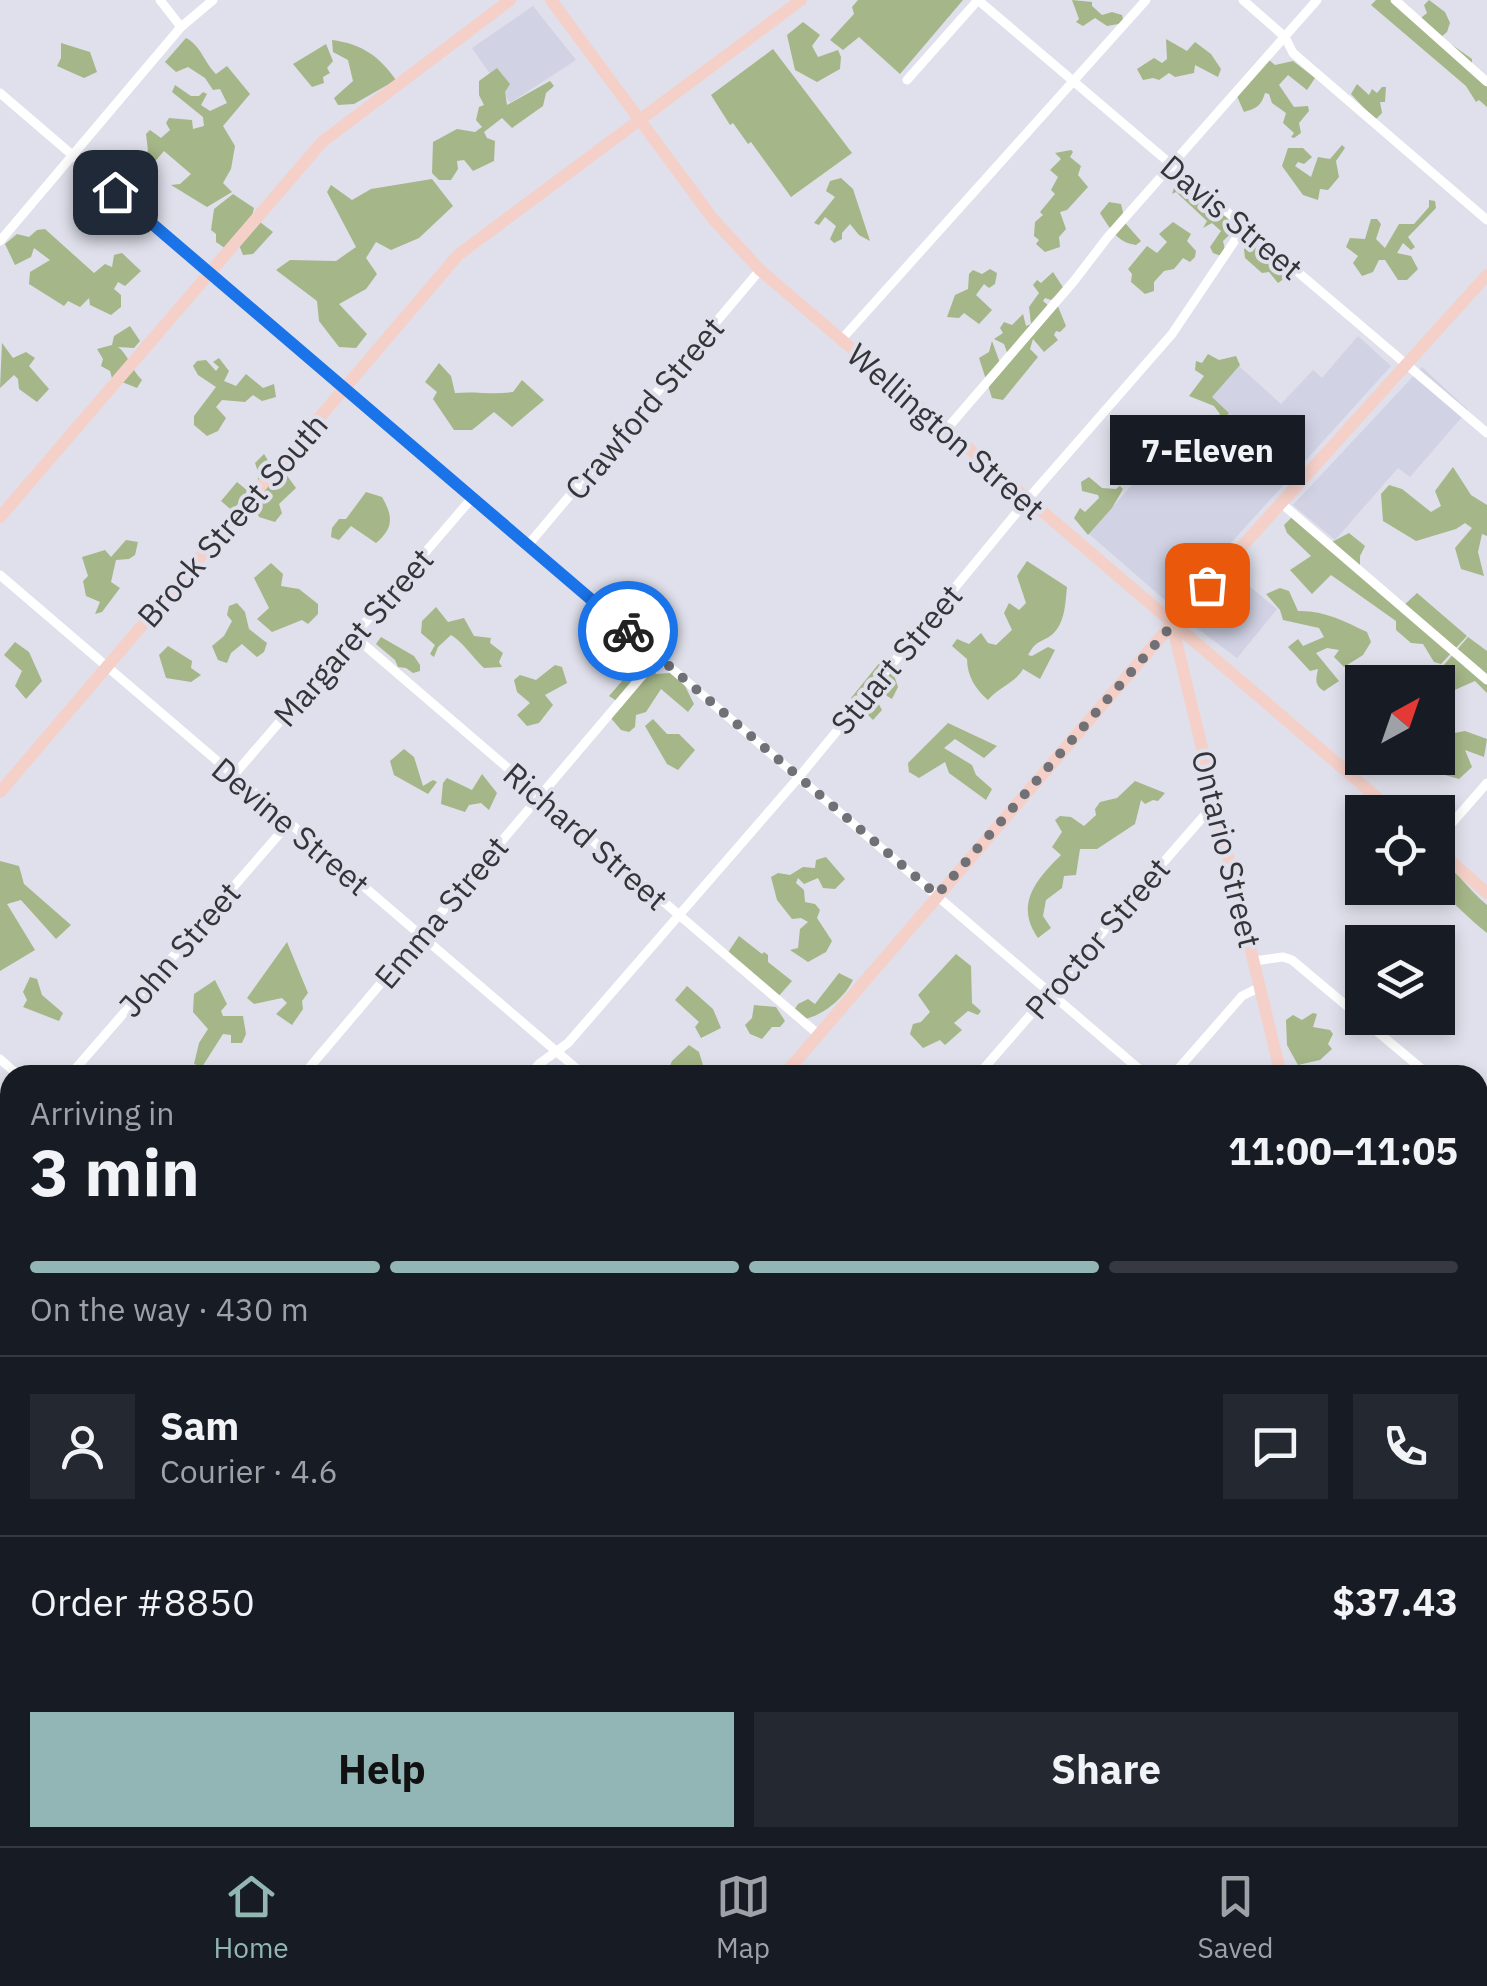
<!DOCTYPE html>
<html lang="en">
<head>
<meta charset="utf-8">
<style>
	:root { --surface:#171b24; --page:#242831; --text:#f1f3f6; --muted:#9ea1a6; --line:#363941; --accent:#92b6b6 }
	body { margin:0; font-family:"IBM Plex Sans",sans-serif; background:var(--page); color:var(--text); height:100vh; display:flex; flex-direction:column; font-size:38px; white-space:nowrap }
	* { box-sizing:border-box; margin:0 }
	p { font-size:32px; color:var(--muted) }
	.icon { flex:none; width:55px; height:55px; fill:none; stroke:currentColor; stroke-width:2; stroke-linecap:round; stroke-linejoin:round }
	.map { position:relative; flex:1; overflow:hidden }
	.sheet { position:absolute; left:0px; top:1065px; width:1488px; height:782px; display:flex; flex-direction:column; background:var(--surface); border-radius:30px 30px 0 0; box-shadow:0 5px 15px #0003 }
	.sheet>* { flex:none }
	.needle { width:65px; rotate:40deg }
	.controls { position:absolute; left:1345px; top:665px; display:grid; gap:20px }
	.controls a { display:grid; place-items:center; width:110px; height:110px; border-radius:0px; background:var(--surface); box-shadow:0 5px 15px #0003; font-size:50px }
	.pin { position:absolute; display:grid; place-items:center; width:85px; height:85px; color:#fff; margin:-42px; border-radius:20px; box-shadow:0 5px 15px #0006 }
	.courier { position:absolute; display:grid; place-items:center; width:100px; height:100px; margin:-50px; border:8px solid #1a73e8; border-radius:50%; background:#fff; color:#222; box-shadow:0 2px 12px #0007 }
	.bubble { position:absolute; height:70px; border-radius:0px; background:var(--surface); box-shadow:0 5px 15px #0003; font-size:32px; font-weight:700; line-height:70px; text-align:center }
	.headline em { font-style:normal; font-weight:700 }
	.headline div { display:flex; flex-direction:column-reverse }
	.headline { display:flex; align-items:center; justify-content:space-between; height:170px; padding:0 30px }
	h1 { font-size:65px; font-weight:700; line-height:75px }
	.bar { display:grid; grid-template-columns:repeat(4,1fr); gap:15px 10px; align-content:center; height:120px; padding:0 30px }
	.bar i { height:12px; border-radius:8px; background:var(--line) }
	.bar .current { background:var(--accent) }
	.bar p { grid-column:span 4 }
	.line { display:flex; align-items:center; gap:25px; padding:0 30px; border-top:2px solid var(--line) }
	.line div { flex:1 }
	.round { display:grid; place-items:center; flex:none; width:105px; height:105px; border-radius:0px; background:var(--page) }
	.action { display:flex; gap:20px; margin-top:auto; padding:20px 30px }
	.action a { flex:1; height:115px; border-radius:0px; background:var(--accent); color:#111; font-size:40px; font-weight:700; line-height:115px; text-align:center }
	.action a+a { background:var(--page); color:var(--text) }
	.tab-bar { display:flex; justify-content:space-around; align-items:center; height:140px; border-top:2px solid var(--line); background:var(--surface); font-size:28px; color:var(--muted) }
	.tab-bar a { display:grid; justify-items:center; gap:5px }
	.tab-bar .current { color:var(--accent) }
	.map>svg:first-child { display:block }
	.built { fill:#d1d2e4 }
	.industrial { fill:#e3d1e1 }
	.green { fill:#a5b688 }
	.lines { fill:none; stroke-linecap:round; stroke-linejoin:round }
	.street { stroke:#fff; stroke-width:9 }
	.secondary { stroke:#f5d0c8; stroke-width:12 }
	.done { stroke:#707177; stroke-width:10; stroke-dasharray:0 18 }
	.route { stroke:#1a73e8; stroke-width:12 }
	.labels { text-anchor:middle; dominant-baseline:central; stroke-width:8; stroke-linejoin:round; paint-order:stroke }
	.street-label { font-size:32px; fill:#353539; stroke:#dfe0eb }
</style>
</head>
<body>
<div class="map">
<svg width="1487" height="1846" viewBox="0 0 1487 1846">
	<rect width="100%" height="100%" fill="#dfe0eb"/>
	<g class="built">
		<polygon points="533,6 576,60 510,103 472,48"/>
		<polygon points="1358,336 1391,366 1173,607 1089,534 1159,454 1181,472 1229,413 1211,397 1239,366 1281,404 1313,370 1322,378"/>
		<polygon points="1422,367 1468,410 1410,477 1398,468 1335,540 1293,505"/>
		<polygon points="1232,572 1277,609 1237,658 1190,623"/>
		<polygon points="1487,1218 1487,1344 1478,1336 1478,1229"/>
		<polygon points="1478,1631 1487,1639 1487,1760 1478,1771"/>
	</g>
	<polygon class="industrial" points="0,1787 10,1796 10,1838 58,1838 67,1846 0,1846"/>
	<g class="green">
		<polygon points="858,0 963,0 900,74 859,37 843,50 830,40 854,14 852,7"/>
		<polygon points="1072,0 1092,2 1092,6 1102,15 1112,12 1122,15 1124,23 1107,26 1095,18 1083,26 1076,22 1079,19"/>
		<polygon points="1376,0 1392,0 1421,18 1427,13 1424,5 1429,0 1445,12 1450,23 1447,32 1441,37 1472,59 1472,66 1487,78 1487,107 1479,100 1476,102 1466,86 1371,5"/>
		<polygon points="803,22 820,35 812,46 818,57 838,50 841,57 840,69 817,82 795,70 787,35"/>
		<path d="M186 38C201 46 204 62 216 74L227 66 250 94 223 126 235 146 231 169 223 183 232 192 207 207 171 185 180 184 191 174 164 151 152 165H141L137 158 148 151 146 134 150 130 161 138 170 130 166 123 169 118 192 120 193 129 204 126 203 117 172 92 175 85 191 96H199L203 92 207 94 201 105 210 111 227 103 220 89 213 90 205 78 188 67 176 72 165 62Z"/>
		<polygon points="1166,39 1187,51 1195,42 1211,54 1221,69 1218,77 1195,65 1194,73 1175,77 1169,73 1159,80 1153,78 1143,80 1137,69 1154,58 1162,63 1167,59"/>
		<path d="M332 40C362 44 379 56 396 80L354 104 338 105 334 98 353 81 348 60 333 52Z"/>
		<polygon points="61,43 90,52 97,72 84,78 57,66 61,58"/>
		<polygon points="326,44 333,61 327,68 330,73 323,77 324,83 312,87 293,64"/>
		<polygon points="773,49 852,153 791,197 751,142 748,144 733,123 730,125 711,95"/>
		<path d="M1267 58 1275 65 1293 61 1315 78 1307 90 1288 75 1279 85 1294 107 1308 106 1309 111 1299 123 1301 133 1294 138 1291 137 1294 133 1283 123 1286 113 1272 103 1269 94 1265 93C1261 106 1257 108 1244 112L1236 94Z"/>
		<polygon points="497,68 510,84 505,92 507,105 550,81 554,86 546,93 543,106 512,128 502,118 484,132 487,138 495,141 494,161 473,171 464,160 457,161 458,169 451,180 439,180 432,173 433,142 457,129 475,132 482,127 476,120 479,107 484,105 479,95 479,81"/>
		<polygon points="1357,84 1369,95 1372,89 1377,93 1382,87 1386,87 1385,102 1380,102 1382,113 1375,120 1351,94"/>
		<polygon points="1342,145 1345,148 1336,161 1339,177 1328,190 1320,189 1318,200 1303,195 1282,166 1288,148 1303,148 1312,157 1304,164 1298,162 1295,166 1311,177 1318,157 1330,159"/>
		<polygon points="1071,150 1073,152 1070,157 1081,166 1078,175 1088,187 1067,210 1060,212 1066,229 1059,237 1060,247 1045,252 1036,244 1039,240 1034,236 1035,222 1043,215 1040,212 1055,194 1051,190 1058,177 1050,170 1061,159 1055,153"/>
		<polygon points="1178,175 1240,225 1223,241 1225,250 1221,256 1213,253 1210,247 1221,231 1212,223 1203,228 1207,221 1176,192 1172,194"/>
		<polygon points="841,178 853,189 870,241 859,235 850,224 842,233 842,239 834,243 830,239 836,226 825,217 819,225 814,223 835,197 826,191 830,181"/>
		<polygon points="432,179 453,206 419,238 391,250 376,242 366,258 377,274 366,289 339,304 367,334 356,348 339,347 319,321 317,301 276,270 290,260 336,261 356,247 327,192 331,185 352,200 371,189"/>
		<polygon points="233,194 254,208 252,216 273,232 253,254 243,255 239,245 226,249 216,242 216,234 211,230 214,209"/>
		<polygon points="1429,200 1435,201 1436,208 1408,237 1415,247 1411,250 1403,243 1397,253 1411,256 1418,269 1407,280 1398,280 1385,260 1379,260 1373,272 1362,276 1353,263 1358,256 1346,247 1350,238 1365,239 1371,219 1377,219 1381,224 1376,239 1385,248 1399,224 1414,224 1429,207"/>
		<path d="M1109 202 1121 204 1126 224 1141 241 1136 245C1117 242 1111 230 1100 213Z"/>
		<polygon points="1173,222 1191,234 1187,241 1196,251 1195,257 1190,262 1183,258 1174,269 1164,271 1154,282 1154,291 1145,294 1131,282 1132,274 1128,269 1147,246 1157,253 1167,242 1159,234"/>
		<polygon points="45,229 94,273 105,264 112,267 114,255 122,253 141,271 125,286 118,282 114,289 121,295 121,307 111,315 90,305 89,298 80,307 68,301 64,306 29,284 30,272 50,260 34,248 31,257 15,265 5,244 17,234 29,237 37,230"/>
		<polygon points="1258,240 1289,266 1288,276 1278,283 1269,272 1262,273 1245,258 1244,249"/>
		<polygon points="990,269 997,273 995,284 989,288 984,284 976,295 992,310 979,324 964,313 959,318 947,317 955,295 968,289 969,274 973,270 982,274"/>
		<polygon points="1053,272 1064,289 1051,300 1045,298 1043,301 1049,306 1057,304 1066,326 1060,332 1056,331 1054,335 1058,340 1044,352 1033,339 1030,349 1038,357 1003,400 992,398 979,358 989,352 992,341 1000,363 1008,355 1004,344 994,339 1003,333 1000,328 1004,322 1012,325 1023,314 1026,326 1031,324 1029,307 1039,293 1033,285 1037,280 1041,283"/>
		<path d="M130 326 140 341 134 348 118 347C129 355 131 370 142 380L137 388 112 378 110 371 101 366 103 359 97 349 112 345 114 336Z"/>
		<polygon points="2,343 13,358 26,352 35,358 29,366 49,389 37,402 19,389 18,379 14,375 0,388"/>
		<polygon points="1208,354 1219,360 1236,356 1240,365 1212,397 1229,413 1213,432 1213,421 1220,414 1214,406 1189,396 1204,376 1195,370 1196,361 1202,363"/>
		<polygon points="219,358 229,371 224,381 236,386 246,374 263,388 274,384 276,397 262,401 253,395 245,402 222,400 216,407 226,418 218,431 207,436 194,425 194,416 216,387 198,375 193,366 197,361 206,360 216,371 219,367 213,362"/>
		<path d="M439 363 451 376 455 393C476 391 492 395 513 392L522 380 544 400 512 427 494 412 472 430H454L433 399 437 392 425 382Z"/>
		<polygon points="264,454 275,472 283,470 296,488 279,504 282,513 275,522 259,517 253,502 235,513 221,501 237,482 248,491 257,487 259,474 255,463"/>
		<polygon points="1453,467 1471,495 1487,505 1487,536 1482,534 1478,552 1484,576 1461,569 1455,548 1472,528 1465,523 1456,529 1416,541 1383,521 1381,494 1389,485 1402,489 1431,512 1441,506 1435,491"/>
		<polygon points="1089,477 1102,488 1116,489 1120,486 1123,489 1112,508 1088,535 1074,518 1080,508 1085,512 1099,498 1098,495 1082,491 1081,482"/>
		<path d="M366 492 382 497C393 516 394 528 376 543L351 526 339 540 331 537 332 528 339 519H346Z"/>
		<polygon points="1297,512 1332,542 1349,533 1365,546 1360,556 1360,568 1400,609 1417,593 1467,636 1441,664 1434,662 1423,644 1411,643 1396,630 1396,621 1331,575 1312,594 1290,570 1311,556 1287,533 1284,525"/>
		<polygon points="126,540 138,542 135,555 129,559 116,560 111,582 120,588 102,612 95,614 100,602 86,596 83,581 88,576 82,557 105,550 111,557"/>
		<path d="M1027 561 1067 587C1065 606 1065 630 1045 639 1035 644 1034 645 1028 655L1032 656 1048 647 1055 650 1040 679 1023 669C1015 683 999 687 988 700 976 690 967 676 967 659L952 646 957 639 969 644 981 633 988 643 996 645 1012 630 1004 613 1009 603 1019 610 1026 603 1017 576Z"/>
		<polygon points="271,563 283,574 281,586 299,589 318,604 318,614 308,624 302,620 272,632 257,619 269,608 254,578"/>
		<path d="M1280 588 1289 591 1298 611C1323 610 1344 621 1367 632L1371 642 1363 655 1344 667 1334 657 1339 650 1327 648 1316 653 1339 681 1324 691C1314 685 1316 679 1318 669L1310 671 1288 647 1298 639 1303 646 1324 637 1319 628 1283 620 1280 610 1266 594Z"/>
		<polygon points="237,603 245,612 249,629 267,643 264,652 257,657 242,644 231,653 227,663 218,660 212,646 224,636 232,621 227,615 229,606"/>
		<path d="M436 607 448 622 464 618 474 636 491 638 490 643 503 653 499 662 502 667 484 668C472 657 464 643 451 635L438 647 434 657 430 654 435 645 421 633 422 621Z"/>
		<polygon points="381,637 414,656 420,665 420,671 413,673 406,668 398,667 395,660 376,644"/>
		<polygon points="1468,637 1487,651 1487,693 1475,681 1450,692 1443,688 1449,678 1436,668 1443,666"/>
		<polygon points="15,642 29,652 42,681 26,699 15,686 22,671 4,655"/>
		<polygon points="168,646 192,661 191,668 201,675 191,682 166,678 159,655"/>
		<polygon points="649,661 656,674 670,673 684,684 694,704 688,712 661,689 646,712 636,715 635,727 629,732 621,730 610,717 623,705 609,696 637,664"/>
		<polygon points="881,661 893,672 898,687 892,699 882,693 875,697 882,710 873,720 851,698"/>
		<polygon points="555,665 562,667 567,683 545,695 553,705 539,723 527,726 517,715 530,703 517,692 514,680 520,675 536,680"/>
		<polygon points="1438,705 1449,716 1454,733 1465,731 1487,739 1484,757 1465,750 1472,767 1459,779 1438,773 1423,759 1418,763 1414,759 1438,758"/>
		<polygon points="653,719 667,734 679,734 695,750 678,770 667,764 645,726"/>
		<polygon points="948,723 997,746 984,758 955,739 944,748 972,765 976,775 992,789 986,800 949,773 945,762 919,778 909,772 908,763"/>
		<polygon points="404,749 414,757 423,786 433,780 437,782 428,794 394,775 390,761"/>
		<polygon points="482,774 497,793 489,810 481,803 469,805 465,812 441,804 443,783 447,778 472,790"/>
		<path d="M1135 781 1165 793 1158 801 1153 800 1145 804 1141 800 1135 824 1097 849H1080L1076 875 1064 876 1062 888 1046 900 1043 916 1051 928 1038 938C1014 904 1037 879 1061 855L1052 847 1062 832 1055 820 1060 816 1071 817 1084 826 1096 815 1095 809 1100 802 1117 798Z"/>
		<path d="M1438 854C1456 871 1468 889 1487 905V933C1467 918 1455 902 1435 888L1439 880Z"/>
		<polygon points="826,857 845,879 835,889 823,888 818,878 804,884 798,878 796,883 804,890 805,902 815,904 820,910 817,918 832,941 826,952 808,962 790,950 798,948 800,929 808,922 801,918 792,919 777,900 771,877 778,873 790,875 803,867 815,868 816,860"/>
		<polygon points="0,861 19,866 24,884 71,925 56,939 21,900 7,904 35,950 0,971"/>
		<polygon points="739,936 762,954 764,952 768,955 768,962 792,981 777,998 727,954"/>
		<polygon points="287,942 308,993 302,1001 303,1009 292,1025 276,1014 287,1003 282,998 254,1004 247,998"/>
		<polygon points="956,954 971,966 972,1003 981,1011 978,1015 968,1011 954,1023 962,1030 945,1045 940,1040 923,1048 910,1034 913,1024 921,1022 930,1012 918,995"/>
		<path d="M839 973 853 980C843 1000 819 1019 798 1020L791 1015 798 1004 808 999 815 1004Z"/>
		<polygon points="30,977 37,979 42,995 63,1013 59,1021 23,1007 27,1000 23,992"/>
		<polygon points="215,980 227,1004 221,1011 223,1016 243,1016 246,1034 242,1043 231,1043 231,1035 223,1034 202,1067 194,1064 199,1043 208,1029 193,1012 194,994"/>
		<polygon points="687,986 713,1009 721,1028 701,1038 695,1027 699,1022 675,1000"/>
		<polygon points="754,1005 776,1007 785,1021 780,1027 772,1027 762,1039 750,1034 745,1025 752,1018"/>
		<polygon points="1313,1013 1317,1014 1313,1027 1330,1030 1333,1034 1328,1044 1332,1049 1320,1060 1298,1065 1287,1045 1286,1020 1293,1015 1302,1020"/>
		<polygon points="689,1045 699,1052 706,1075 666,1075 672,1061"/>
		<polygon points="1288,1838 1442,1838 1451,1846 1281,1846"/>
	</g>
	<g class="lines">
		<g class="street">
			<polyline points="160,0 181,27"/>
			<polyline points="978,0 1487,433"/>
			<polyline points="1243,0 1285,37 1293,53 1487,220"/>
			<polyline points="1395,0 1487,82"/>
			<polyline points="907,80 978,0"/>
			<polyline points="0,93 1146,1075"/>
			<polyline points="0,241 181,27 213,0"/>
			<polyline points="841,340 1146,0"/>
			<polyline points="945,431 1074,281 1107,238 1317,0"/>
			<polyline points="1281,503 1487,680"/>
			<polyline points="528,545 760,270"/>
			<polyline points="0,575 584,1075"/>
			<polyline points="355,637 819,1035"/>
			<polyline points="233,776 472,498"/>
			<polyline points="1438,839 1487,783"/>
			<polyline points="1254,961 1283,957 1292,960 1429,1075"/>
			<polyline points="0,1059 18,1075"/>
			<polyline points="70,1075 288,824"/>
			<polyline points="303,1075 658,657"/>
			<polyline points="529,1075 539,1064 568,1043 799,777 1027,500 1172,334 1244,227"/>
			<polyline points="978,1075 1216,802"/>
			<polyline points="1173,1075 1242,996 1260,987"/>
			<polyline points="1478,1116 1487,1124"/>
			<polyline points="0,1157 10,1145"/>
			<polyline points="1478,1357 1487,1365"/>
			<polyline points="0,1428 10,1417"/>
			<polyline points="0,1533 10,1542"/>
			<polyline points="0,1697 10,1685"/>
			<polyline points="1478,1794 1487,1783"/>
			<polyline points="1181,1838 1191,1846"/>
			<polyline points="124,1846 131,1838"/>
			<polyline points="323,1846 331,1838"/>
			<polyline points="554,1846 561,1838"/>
			<polyline points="763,1846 770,1838"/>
			<polyline points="928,1846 936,1838"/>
		</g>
		<g class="secondary">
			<polyline points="551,0 713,219 760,270 1394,812"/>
			<polyline points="0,517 322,142 510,0"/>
			<polyline points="1172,624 1281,1075"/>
			<polyline points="0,792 458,255 801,0"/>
			<polyline points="1438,850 1487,893"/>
			<polyline points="784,1075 1172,624 1487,275"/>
			<polyline points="0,1291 10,1302"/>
			<polyline points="1478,1597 1487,1586"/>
			<polyline points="0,1764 10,1773"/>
			<polyline points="81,1838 90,1846"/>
			<polyline points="597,1838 607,1846"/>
			<polyline points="1468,1838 1471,1846"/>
			<polyline points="1264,1846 1271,1838"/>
		</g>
	</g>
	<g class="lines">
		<polyline class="done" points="628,631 937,895 1207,585"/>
		<polyline class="route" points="115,192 628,631"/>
	</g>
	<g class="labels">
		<g class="street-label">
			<text transform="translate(1232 217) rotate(40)">Davis Street</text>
			<text transform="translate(644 408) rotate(-50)">Crawford Street</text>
			<text transform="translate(946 431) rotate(41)">Wellington Street</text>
			<text transform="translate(232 520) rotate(-49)">Brock Street South</text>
			<text transform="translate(353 637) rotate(-49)">Margaret Street</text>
			<text transform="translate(896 659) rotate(-50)">Stuart Street</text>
			<text transform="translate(291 826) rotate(40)">Devine Street</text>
			<text transform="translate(586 836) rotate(41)">Richard Street</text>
			<text transform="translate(1227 849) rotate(76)">Ontario Street</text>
			<text transform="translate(441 912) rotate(-50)">Emma Street</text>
			<text transform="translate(1097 938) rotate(-49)">Proctor Street</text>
			<text transform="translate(179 949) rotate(-49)">John Street</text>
		</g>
	</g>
</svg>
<div class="controls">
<a><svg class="needle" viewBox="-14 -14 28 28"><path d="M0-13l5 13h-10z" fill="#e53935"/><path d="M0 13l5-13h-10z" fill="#9ea1a6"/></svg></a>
<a><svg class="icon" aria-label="locate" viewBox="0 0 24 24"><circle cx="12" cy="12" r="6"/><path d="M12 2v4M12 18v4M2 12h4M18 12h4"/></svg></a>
<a><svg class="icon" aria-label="layers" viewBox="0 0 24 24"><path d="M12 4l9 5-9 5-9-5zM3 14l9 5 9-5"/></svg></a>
</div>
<div class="pin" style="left:1207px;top:585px;background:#ea580c"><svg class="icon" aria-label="bag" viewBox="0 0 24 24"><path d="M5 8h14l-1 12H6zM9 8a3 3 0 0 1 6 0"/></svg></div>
<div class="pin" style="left:115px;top:192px;background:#1f2937"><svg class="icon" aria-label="home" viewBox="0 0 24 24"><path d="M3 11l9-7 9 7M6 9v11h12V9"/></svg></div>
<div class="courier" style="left:628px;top:631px"><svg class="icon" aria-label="bike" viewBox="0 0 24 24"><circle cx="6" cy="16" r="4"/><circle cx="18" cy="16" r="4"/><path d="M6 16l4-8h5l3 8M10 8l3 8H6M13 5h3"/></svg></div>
<div class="bubble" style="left:1110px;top:415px;width:195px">7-Eleven</div>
<section class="sheet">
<div class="headline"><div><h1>3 min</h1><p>Arriving in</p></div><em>11:00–11:05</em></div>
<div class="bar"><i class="current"></i><i class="current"></i><i class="current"></i><i></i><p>On the way · 430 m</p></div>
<div class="line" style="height:180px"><a class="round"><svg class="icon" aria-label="person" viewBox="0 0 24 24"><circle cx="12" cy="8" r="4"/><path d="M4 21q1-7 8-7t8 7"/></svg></a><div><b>Sam</b><p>Courier · 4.6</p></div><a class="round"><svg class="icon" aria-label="chat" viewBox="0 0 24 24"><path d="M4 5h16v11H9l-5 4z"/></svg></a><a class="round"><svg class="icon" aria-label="phone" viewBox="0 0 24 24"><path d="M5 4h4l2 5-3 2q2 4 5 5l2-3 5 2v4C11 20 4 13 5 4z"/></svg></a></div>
<div class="line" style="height:130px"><div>Order #8850</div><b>$37.43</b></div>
<div class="action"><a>Help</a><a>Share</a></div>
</section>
</div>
<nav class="tab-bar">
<a class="current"><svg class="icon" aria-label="home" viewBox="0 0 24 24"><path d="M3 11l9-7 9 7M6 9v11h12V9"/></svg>Home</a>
<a><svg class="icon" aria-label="map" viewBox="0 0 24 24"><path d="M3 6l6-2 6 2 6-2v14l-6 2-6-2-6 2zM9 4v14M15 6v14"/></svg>Map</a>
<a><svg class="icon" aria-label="saved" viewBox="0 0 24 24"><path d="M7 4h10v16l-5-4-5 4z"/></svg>Saved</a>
</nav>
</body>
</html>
